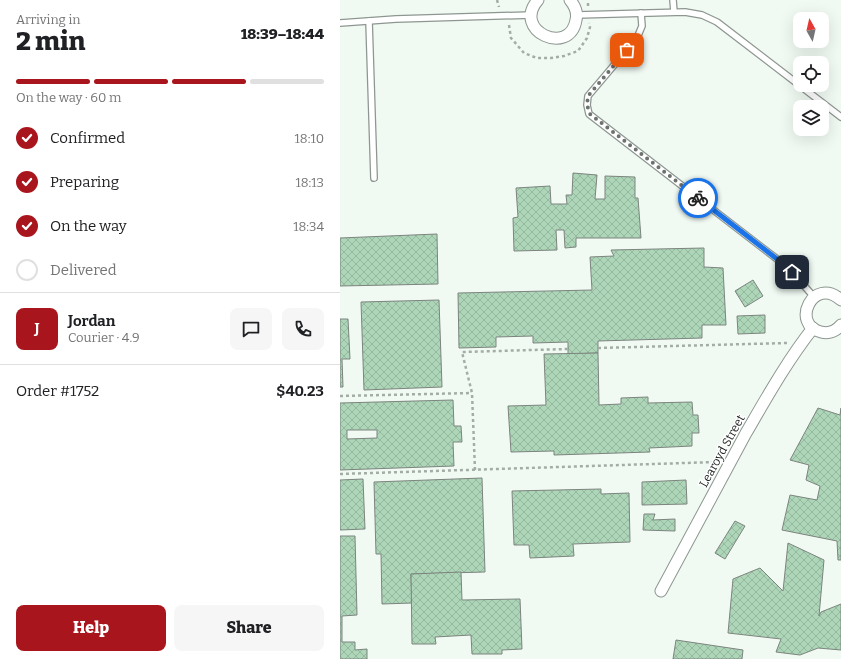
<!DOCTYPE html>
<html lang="en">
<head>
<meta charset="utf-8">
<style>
	:root { --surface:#fff; --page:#f6f6f6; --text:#202124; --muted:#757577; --line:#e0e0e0; --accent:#a9151d }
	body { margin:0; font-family:Bitter,serif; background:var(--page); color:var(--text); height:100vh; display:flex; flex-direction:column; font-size:15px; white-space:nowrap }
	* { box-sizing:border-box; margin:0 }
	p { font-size:13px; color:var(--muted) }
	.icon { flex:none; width:22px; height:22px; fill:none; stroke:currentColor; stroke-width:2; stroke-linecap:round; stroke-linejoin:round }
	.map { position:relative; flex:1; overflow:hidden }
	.panel { display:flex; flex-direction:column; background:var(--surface); width:340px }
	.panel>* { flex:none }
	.needle { width:26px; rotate:352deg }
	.buttons { position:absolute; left:453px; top:12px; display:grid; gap:8px }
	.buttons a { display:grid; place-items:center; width:36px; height:36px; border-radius:8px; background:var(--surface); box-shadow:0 4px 16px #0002; font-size:20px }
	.pin { position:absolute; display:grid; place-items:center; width:34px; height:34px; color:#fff; margin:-17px; border-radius:8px; box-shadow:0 2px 6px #0006 }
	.courier { position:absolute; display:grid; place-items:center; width:40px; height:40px; margin:-20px; border:3px solid #1a73e8; border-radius:50%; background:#fff; color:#222; box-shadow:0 1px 5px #0007 }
	.summary em { font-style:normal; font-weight:800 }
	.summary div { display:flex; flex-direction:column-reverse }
	.summary { display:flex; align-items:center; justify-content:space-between; height:68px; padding:0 16px }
	h1 { font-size:26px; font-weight:800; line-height:30px }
	.bar { display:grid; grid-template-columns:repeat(4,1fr); gap:6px 4px; align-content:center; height:48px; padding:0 16px }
	.bar i { height:5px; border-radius:3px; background:var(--line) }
	.bar .active { background:var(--accent) }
	.bar p { grid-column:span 4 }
	.line { display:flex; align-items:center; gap:10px; padding:0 16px; border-top:1px solid var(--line) }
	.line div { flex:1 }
	.round { display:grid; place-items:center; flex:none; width:42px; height:42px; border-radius:8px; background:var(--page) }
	ol { padding:0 16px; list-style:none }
	li { display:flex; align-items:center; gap:12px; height:44px }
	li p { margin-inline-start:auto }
	li .icon { padding:4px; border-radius:50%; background:var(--accent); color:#fff; stroke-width:4 }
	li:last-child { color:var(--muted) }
	li i { width:22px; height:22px; border:2px solid var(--line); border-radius:50% }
	.cta { display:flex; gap:8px; margin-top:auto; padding:8px 16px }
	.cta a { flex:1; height:46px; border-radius:8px; background:var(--accent); color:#fff; font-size:16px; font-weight:800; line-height:46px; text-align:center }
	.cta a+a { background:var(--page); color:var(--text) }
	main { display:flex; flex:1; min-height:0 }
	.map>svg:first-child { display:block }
	.building { fill:url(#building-cross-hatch); stroke:#7c847e; fill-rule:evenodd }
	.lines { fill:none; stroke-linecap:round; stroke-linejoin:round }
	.service-casing { stroke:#8d9690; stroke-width:8 }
	.minor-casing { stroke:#8d9690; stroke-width:13 }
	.path { stroke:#a4aca6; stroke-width:2.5; stroke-dasharray:3 3; stroke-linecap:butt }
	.service { stroke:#fff; stroke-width:5.5 }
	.minor { stroke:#fff; stroke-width:11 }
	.done { stroke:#6c726e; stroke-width:4; stroke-dasharray:0 7.2 }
	.route { stroke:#1a73e8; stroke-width:5 }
	.labels { text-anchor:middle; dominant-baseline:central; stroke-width:3; stroke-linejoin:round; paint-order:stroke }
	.street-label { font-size:12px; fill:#252926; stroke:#fff }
</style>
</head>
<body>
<main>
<section class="panel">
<div class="summary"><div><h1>2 min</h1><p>Arriving in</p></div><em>18:39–18:44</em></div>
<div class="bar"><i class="active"></i><i class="active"></i><i class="active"></i><i></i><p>On the way · 60 m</p></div>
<ol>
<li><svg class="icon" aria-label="check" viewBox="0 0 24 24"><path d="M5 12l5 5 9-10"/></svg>Confirmed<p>18:10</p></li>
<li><svg class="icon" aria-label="check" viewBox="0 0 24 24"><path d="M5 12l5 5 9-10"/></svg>Preparing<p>18:13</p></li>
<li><svg class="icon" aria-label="check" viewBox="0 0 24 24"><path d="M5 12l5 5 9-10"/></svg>On the way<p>18:34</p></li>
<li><i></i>Delivered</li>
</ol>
<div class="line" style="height:72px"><b class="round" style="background:var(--accent);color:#fff">J</b><div><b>Jordan</b><p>Courier · 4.9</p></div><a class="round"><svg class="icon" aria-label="chat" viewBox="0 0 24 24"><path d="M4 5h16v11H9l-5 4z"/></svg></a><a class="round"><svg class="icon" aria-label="phone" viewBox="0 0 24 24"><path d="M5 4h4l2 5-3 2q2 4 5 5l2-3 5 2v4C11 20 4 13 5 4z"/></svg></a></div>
<div class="line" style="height:52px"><div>Order #1752</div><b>$40.23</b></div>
<div class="cta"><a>Help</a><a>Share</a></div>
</section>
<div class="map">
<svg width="501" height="659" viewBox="0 0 501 659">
	<defs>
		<pattern id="building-cross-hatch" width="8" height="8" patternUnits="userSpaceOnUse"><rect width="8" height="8" fill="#add6b8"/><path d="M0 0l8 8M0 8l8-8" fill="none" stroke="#95b89e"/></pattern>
	</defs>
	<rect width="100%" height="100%" fill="#f0faf3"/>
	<g class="building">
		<polygon points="233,173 257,175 255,199 265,199 265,176 295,177 295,198 298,198 301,238 236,238 236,247 225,248 224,230 216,230 217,250 174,251 173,218 178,217 176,188 210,186 211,204 227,204 226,195 232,195"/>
		<polygon points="97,234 98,284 0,286 0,238"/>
		<polygon points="364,248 364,267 383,268 386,325 362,325 362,338 258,341 258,353 228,354 228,342 193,343 193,336 156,337 156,347 119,348 118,293 252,290 250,257 274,256 271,250"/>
		<polygon points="413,280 423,296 405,307 395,291"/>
		<polygon points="99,300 102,387 24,390 21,302"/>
		<polygon points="425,315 425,333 398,334 397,316"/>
		<polygon points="0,319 8,319 10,359 2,359 3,387 0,387"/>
		<polygon points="258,353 259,405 281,404 281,398 308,397 308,403 352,402 353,415 358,415 359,433 352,433 352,446 309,448 310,452 214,455 214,451 171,452 168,406 206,405 204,354"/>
		<path d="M113 400 114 426H121L122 442H113L114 466 0 470V403ZM7 430H37V438L7 439Z"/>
		<polygon points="478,408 500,415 501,408 501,560 498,560 497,541 442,530 450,495 477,500 480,486 466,480 469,465 450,460"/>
		<polygon points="142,478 145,572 71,574 72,603 42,604 41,554 36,554 34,482"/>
		<polygon points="23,479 25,529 0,530 0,480"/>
		<polygon points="346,480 347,504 302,505 302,482"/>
		<polygon points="261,489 261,494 289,493 290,542 233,544 234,556 190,558 189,545 174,545 172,491"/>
		<polygon points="304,514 315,514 313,520 335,519 335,531 303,530"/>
		<polygon points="395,521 405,526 385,559 375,553"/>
		<polygon points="0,536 15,536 17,615 2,616 2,642 15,642 15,650 27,649 27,659 0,659"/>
		<polygon points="448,543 484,560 479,616 481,612 501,604 501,650 478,648 460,655 436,652 441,639 388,633 393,579 420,568 443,591"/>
		<polygon points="121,572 122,600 180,599 182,649 162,650 162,654 132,654 131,635 95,637 96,644 72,644 71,574"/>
		<polygon points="336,640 403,650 402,659 333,659"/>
	</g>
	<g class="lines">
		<g class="service-casing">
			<g id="service">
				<polyline points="333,0 334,12"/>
				<polyline points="301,13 302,26 297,38 248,96 247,105 249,114 437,259 452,272 474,297"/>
				<polyline points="237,15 345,12 362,15 377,22 501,117"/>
				<polyline points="29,21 34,178"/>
				<polyline points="0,23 56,19 191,15"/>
			</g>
		</g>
		<g class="minor-casing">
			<g id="minor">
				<path d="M198 0C171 31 230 57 236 20 238 12 235 6 230 0"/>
				<path d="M501 300C473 275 450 325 481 332 489 334 496 331 501 325"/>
				<path d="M321 591C349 539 377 486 406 433 427 397 447 361 473 328"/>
			</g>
		</g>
		<g class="path">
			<polyline points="157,0 159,7"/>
			<polyline points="248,6 248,0"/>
			<polyline points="169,25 171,38 184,53 197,58 211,58 224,56 238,51 247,38 250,27 249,23"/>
			<polyline points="258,348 447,343"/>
			<polyline points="0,396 132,393"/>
			<polyline points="135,470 132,393 122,352 228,349"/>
			<polyline points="0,474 376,462"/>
		</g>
		<use href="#service" class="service"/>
		<use href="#minor" class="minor"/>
	</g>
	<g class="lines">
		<polyline class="done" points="287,50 248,96 247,105 250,114 358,198"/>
		<polyline class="route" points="358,198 437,259 452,272"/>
	</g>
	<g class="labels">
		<g class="street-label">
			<text transform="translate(382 451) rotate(-61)">Learoyd Street</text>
		</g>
	</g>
</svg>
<div class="buttons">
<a><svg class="needle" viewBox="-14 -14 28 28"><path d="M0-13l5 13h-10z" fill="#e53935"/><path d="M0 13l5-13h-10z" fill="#757577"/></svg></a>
<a><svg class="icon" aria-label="locate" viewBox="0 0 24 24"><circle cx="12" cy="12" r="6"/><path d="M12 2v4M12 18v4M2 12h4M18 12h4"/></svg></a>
<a><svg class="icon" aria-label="layers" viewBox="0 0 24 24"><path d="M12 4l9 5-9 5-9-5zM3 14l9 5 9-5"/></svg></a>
</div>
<div class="pin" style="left:287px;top:50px;background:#ea580c"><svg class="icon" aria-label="bag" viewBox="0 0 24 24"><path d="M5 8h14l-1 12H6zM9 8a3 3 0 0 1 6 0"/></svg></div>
<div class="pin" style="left:452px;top:272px;background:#1f2937"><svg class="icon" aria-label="home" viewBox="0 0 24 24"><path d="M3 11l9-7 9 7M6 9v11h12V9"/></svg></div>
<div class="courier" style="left:358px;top:198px"><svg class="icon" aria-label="bike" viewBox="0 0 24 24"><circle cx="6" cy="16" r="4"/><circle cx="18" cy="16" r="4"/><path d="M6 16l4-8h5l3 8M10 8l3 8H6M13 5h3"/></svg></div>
</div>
</main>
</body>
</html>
